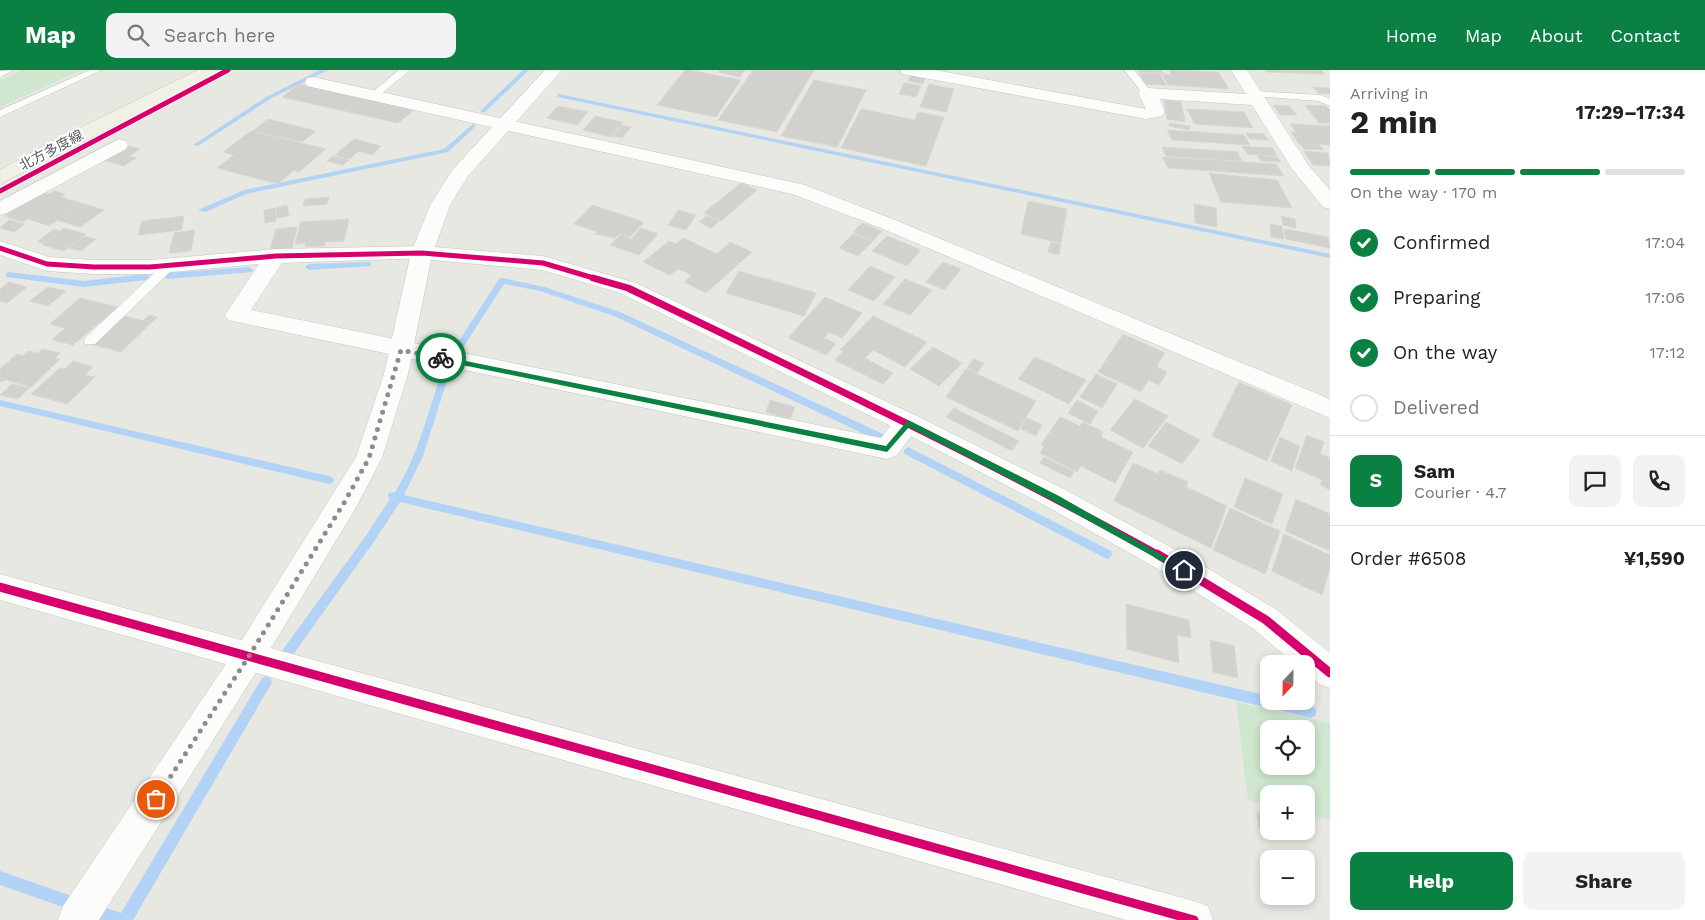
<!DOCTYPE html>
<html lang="en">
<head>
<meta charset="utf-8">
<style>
	:root { --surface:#fff; --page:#f2f2f2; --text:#222; --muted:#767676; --line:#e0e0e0; --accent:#0b8043 }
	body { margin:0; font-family:"Work Sans","Noto Sans JP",sans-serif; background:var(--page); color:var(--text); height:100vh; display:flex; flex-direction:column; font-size:19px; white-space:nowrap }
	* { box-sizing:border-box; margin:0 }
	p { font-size:16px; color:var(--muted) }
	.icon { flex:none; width:28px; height:28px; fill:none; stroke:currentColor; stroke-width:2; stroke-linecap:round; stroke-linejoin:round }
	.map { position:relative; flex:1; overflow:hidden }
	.side { display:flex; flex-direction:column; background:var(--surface); width:375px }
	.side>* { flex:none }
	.needle { width:32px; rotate:202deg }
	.buttons { position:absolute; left:1260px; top:585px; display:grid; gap:10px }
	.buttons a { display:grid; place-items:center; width:55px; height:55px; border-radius:10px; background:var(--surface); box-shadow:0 2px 8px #0003; font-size:25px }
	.pin { position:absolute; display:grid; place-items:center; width:42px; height:42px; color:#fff; margin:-21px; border:2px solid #fff; border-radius:50%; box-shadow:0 1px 5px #0007 }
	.courier { position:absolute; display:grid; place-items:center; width:50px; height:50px; margin:-25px; border:4px solid #0b8043; border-radius:50%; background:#fff; color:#222; box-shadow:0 1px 6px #0007 }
	.overview em { font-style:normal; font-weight:700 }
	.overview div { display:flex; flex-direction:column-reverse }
	.overview { display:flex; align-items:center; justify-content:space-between; height:85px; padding:0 20px }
	h1 { font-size:32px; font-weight:700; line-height:38px }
	.bar { display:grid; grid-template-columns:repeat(4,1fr); gap:8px 5px; align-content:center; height:60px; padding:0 20px }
	.bar i { height:6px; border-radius:4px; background:var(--line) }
	.bar .selected { background:var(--accent) }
	.bar p { grid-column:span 4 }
	.line { display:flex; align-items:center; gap:12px; padding:0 20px; border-top:1px solid var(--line) }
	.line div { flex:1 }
	.round { display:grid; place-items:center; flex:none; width:52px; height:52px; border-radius:10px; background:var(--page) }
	ol { padding:0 20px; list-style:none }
	li { display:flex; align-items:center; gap:15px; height:55px }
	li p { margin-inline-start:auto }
	li .icon { padding:5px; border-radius:50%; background:var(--accent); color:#fff; stroke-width:4 }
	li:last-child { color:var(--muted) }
	li i { width:28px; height:28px; border:2px solid var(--line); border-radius:50% }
	.button { display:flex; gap:10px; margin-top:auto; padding:10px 20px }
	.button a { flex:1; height:58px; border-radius:10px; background:var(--accent); color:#fff; font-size:20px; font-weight:700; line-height:58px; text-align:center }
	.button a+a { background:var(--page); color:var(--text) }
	header { display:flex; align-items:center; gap:30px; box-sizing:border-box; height:70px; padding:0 25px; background:var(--accent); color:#fff }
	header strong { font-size:24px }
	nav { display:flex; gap:28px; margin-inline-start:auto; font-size:18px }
	.search { width:350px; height:45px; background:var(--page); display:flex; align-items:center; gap:12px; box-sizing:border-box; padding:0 18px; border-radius:10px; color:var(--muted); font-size:19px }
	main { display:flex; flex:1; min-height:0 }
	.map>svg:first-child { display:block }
	.green { fill:#cee7ce; fill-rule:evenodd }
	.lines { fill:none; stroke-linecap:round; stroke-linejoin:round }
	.stream { fill:#b2d2f6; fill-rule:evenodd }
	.building { fill:#d2d1cd; stroke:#d8d7d1 }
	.lane-casing { stroke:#c4c4c4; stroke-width:1 }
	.street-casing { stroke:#c4c4c4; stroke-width:1 }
	.secondary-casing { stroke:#c4c5c4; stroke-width:1 }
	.primary-casing { stroke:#d2ccae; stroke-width:1 }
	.lane { fill:#fcfcfb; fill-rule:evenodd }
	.street { fill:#fcfcfb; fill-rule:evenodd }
	.secondary { fill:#fcfcfb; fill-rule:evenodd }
	.primary { fill:#f1f0e5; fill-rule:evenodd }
	.cycleway-far2-casing { stroke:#fff; stroke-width:7 }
	.cycleway-far1-casing { stroke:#fff; stroke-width:10 }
	.cycleway-casing { stroke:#fff; stroke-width:12 }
	.cycleway-far2 { stroke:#d6006c; stroke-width:5 }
	.cycleway-far1 { stroke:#d6006c; stroke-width:7 }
	.cycleway { stroke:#d6006c; stroke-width:9 }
	.route { fill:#0b8043 }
	.done { stroke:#8a8c8e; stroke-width:5; stroke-dasharray:0 9 }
	.labels { text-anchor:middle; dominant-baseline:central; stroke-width:4; stroke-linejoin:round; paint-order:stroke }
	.far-street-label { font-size:14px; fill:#575b61; stroke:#fff }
</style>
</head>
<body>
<header>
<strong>Map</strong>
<div class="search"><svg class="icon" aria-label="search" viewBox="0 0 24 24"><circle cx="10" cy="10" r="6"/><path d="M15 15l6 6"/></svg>Search here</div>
<nav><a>Home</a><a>Map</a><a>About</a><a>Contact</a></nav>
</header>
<main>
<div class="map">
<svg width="1330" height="850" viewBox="0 0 1330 850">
	<rect width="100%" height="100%" fill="#e8e8e2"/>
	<g class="green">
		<polygon points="22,0 82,0 0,37 0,10"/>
		<path d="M1236 632 1330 653V750L1306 744V724H1269V735L1248 730ZM1269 659H1306V696H1269Z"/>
	</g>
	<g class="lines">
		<g class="stream">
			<polygon points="320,0 328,0 270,29 198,76 193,75 266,27"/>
			<polygon points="523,0 529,0 485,42 481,42 481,40"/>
			<polygon points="559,24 1330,184 1330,188 557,27 557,25"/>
			<polygon points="473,54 475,55 475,57 448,82 246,124 205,142 198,140 244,120 444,79"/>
			<polygon points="368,192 371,192 371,196 309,200 305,197 309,194"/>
			<polygon points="249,197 253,200 252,202 167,209 163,206 167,203"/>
			<polygon points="9,202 84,211 146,204 150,207 146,210 84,217 6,207 6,203"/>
			<polygon points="502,208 544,217 620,242 883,364 885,367 880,371 877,370 614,246 540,221 504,214 457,287 451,287 450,285 451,283 499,209"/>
			<path d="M447 295 451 298 423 386 404 425 1269 626V631C1285 631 1300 632 1315 638L1317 642 1315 646 1311 648 400 432 373 473 292 586 288 587 284 586 282 582 284 578 365 467 390 429 388 426 389 423 395 422C418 387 429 338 443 298Z"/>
			<polygon points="0,330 329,406 332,407 334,410 332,413 329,414 0,336"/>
			<polygon points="908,377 1111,481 1112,484 1111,487 1107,489 1103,487 905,384 903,381"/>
			<polygon points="266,606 270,608 272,612 270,616 133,850 100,850 0,815 0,801 121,843 262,608"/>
		</g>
	</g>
	<g class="building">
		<polygon points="685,0 689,0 741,10 716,47 657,35"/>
		<polygon points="720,0 745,0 740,7 719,2"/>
		<polygon points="753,0 814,0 777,62 718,50"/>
		<polygon points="1138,0 1161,0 1163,3 1139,2"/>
		<polygon points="1169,0 1218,2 1229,19 1168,15 1162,4 1172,5"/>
		<polygon points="1265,0 1321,0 1325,4 1266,2"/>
		<polygon points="1139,3 1160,4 1166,15 1145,14"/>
		<polygon points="911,5 926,7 923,14 908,11"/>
		<polygon points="814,10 866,20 837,77 781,66"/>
		<polygon points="904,13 921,16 916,27 899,24"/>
		<polygon points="299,14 414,40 398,53 282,27"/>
		<polygon points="929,14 954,19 946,42 920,37"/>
		<polygon points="1313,17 1330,18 1330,24 1318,23"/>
		<polygon points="1164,30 1181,32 1185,52 1167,49"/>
		<polygon points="1273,35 1289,36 1297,45 1280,45"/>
		<polygon points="1305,35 1326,36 1330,40 1330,53 1319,53"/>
		<polygon points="558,36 588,42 577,55 547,48"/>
		<polygon points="861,39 915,50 918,42 944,47 926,96 841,78"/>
		<polygon points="1187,39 1244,42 1253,58 1195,54"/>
		<polygon points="595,46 623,52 611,67 583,60"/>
		<polygon points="268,49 316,61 302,72 253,61"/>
		<polygon points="1169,53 1190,56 1190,60 1169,56"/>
		<polygon points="1290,54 1330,56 1330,75 1299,74 1291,62 1296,62"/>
		<polygon points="622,55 631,57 622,68 613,66"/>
		<polygon points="1167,60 1244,65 1250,75 1172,70"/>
		<polygon points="251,61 326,79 299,102 294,100 278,114 217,98 234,85 223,82"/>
		<polygon points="1246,63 1264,64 1268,70 1250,69"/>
		<polygon points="354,69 381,76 372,85 358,81 350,89 335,85"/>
		<polygon points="1300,74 1319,75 1324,80 1304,79"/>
		<polygon points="124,75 140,79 130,86 136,88 124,96 103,90"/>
		<polygon points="1242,76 1273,78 1277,86 1247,84"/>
		<polygon points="1162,77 1237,82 1242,91 1166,86"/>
		<polygon points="1304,81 1328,83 1330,96 1313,95"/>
		<polygon points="1257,85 1277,87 1281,92 1261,91"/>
		<polygon points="333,86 349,90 343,95 327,91"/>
		<polygon points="1162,87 1276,94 1284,106 1168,98"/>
		<polygon points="1209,103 1277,110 1292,138 1221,132"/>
		<polygon points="741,113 757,120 721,151 704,143"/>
		<polygon points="54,121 65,124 61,127 81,133 49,156 28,149 23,152 4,146 41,122 50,124"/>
		<polygon points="329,127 327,134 303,136 305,129"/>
		<polygon points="1028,131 1067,139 1061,173 1021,164"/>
		<polygon points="81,133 104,140 80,157 57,150"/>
		<polygon points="1194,134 1216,138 1217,157 1195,153"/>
		<polygon points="287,135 289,146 277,148 276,138"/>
		<polygon points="592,135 644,152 630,167 619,164 615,168 595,164 598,162 574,154"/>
		<polygon points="275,138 276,151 265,153 264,140"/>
		<polygon points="678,140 696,145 686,160 668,155"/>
		<polygon points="184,146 181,160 138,165 142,151"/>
		<polygon points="707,146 719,151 711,158 699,152"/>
		<polygon points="1281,146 1295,149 1296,158 1283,155"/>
		<polygon points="349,149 344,171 325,172 324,176 305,177 306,173 295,174 301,152"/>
		<polygon points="9,150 25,154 14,162 0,158"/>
		<polygon points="862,153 882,161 873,171 853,162"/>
		<polygon points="1270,154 1282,156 1284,169 1271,167"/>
		<polygon points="297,157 292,179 270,180 276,159"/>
		<polygon points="64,158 86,164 64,181 42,175"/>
		<polygon points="641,158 658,164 639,185 610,175 620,165 631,169"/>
		<polygon points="54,159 60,161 44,173 37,172"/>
		<polygon points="1284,159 1328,167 1330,178 1286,169"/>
		<polygon points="195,160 191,181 169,183 174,163"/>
		<polygon points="853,164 873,171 858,186 839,178"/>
		<polygon points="84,166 96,169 81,181 69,178"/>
		<polygon points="887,166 921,180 907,196 872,181"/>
		<polygon points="683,168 717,184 730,172 752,182 706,223 684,212 692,205 678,199 670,205 643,192 669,171 676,174"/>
		<polygon points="1051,172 1061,174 1059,185 1048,182"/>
		<polygon points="943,192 961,199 944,220 926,212"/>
		<polygon points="870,196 895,207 874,231 848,220"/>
		<polygon points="739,201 816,223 804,246 726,223"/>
		<polygon points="905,209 932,220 910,245 883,234"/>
		<polygon points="9,212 27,217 7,233 0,231 0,219"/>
		<polygon points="48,217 66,221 48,236 30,231"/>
		<polygon points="825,227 862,243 842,268 829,262 824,268 836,274 826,285 788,268"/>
		<polygon points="80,228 118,237 73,275 52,270 65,258 50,254"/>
		<polygon points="149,245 157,247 121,282 94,275 125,246 143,251"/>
		<polygon points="873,246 927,272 905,297 873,280 865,288 893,303 883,314 835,290 843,281 840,280"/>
		<polygon points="1123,264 1165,283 1141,322 1098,302"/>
		<polygon points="933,277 962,293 939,316 910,299"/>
		<polygon points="43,279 60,283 55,288 60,289 31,317 6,310 0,312 0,299 17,284 22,286 28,281 38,283"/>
		<polygon points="1035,287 1086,310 1069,334 1018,309"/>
		<polygon points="973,289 984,293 977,303 967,298"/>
		<polygon points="73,291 93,297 85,305 95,307 67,334 31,324 60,298 65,299"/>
		<polygon points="1157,297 1167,302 1159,315 1148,310"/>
		<polygon points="966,299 1036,331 1018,361 946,327"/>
		<polygon points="1096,304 1117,314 1102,338 1080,327"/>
		<polygon points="1239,312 1292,335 1267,391 1212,366"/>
		<polygon points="12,314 29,318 18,329 0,325"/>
		<polygon points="1135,329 1168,346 1143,378 1110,360"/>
		<polygon points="770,330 795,337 790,349 766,342"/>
		<polygon points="1077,330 1098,341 1090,354 1068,343"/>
		<polygon points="954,338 1019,371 1012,381 946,347"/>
		<polygon points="1060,347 1080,356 1083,352 1103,362 1101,367 1133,382 1115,413 1081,396 1077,402 1040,383 1044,377 1041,375"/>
		<polygon points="1027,348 1042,355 1036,366 1021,359"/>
		<polygon points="1166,352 1200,370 1182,394 1148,376"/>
		<polygon points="1307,365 1324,372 1320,384 1330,388 1330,420 1320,415 1322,410 1295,398"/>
		<polygon points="1280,367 1300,376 1292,401 1271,391"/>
		<polygon points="1044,387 1074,402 1070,408 1040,393"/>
		<polygon points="1133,393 1158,404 1160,400 1188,412 1186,417 1227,436 1211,478 1114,431"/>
		<polygon points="1245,408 1283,424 1272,454 1234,437"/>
		<polygon points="1296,429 1330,444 1330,481 1285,461"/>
		<polygon points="1230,438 1280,461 1265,504 1213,480"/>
		<polygon points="1284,464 1330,485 1330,498 1322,525 1272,501"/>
		<polygon points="1126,534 1189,550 1191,568 1177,565 1179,593 1127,579"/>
		<polygon points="1210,570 1234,576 1238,608 1213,602"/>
		<polygon points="1257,743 1269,746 1269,761 1287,761 1288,767 1259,759"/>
	</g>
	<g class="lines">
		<g class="lane-casing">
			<g id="lane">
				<polygon points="14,0 0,7 0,1"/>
				<polygon points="90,0 102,0 0,47 0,40"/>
				<polygon points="399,0 410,0 376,28 370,28 370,24"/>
				<polygon points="1124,0 1134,0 1152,23 1150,25 1144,25"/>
				<polygon points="1255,21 1321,25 1330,29 1330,36 1319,31 1252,26 1250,24"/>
				<polygon points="169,192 175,196 173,199 95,274 85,274 84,271 85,268 165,193"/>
			</g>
		</g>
		<g class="street-casing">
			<g id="street">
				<polygon points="900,0 935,0 1146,39 1138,23 1141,19 1147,18 1246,24 1231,0 1247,0 1309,96 1330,120 1330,139 1323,137 1292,99 1252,35 1160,29 1165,42 1162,46 1146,49 908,5 902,4"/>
				<polygon points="313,7 805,115 890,148 1330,329 1330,348 876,156 792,124 307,16 305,12 307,8"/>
				<polygon points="119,69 126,71 128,75 126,79 7,143 0,145 0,131"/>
				<path d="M0 171 49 187 94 190H150L276 179 422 176 430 178 433 183 430 188 282 193 251 240 881 368C892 355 899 340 917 346L921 353 896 386 887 389 228 250 225 245 259 194 150 204H94L47 201 0 185Z"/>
				<polygon points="0,504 1194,831 1208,836 1213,850 1126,850 0,530"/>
			</g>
		</g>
		<g class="secondary-casing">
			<polygon id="secondary" points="545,0 562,0 468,106 450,135 435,177 543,186 636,213 917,346 1066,420 1194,490 1277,540 1330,583 1330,618 1319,614 1306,603 1306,594 1295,594 1255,560 1174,508 1046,436 899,360 620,223 542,200 431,190 408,304 382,388 354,441 260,596 99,850 58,850 63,836 238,576 356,387 384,304 411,183 430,135 453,99"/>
		</g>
		<g class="primary-casing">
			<polygon id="primary" points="198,0 219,0 217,4 0,114 0,100 45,75"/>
		</g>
		<use href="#lane" class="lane"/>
		<use href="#street" class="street"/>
		<use href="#secondary" class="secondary"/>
		<use href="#primary" class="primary"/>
		<g class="cycleway-far2-casing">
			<g id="cycleway-far2">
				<polyline points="0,121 228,0"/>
				<polyline points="0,178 47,194 94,197 150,197 276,186 422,183 543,193 597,209"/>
			</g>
		</g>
		<g class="cycleway-far1-casing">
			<path id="cycleway-far1" d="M593 208 628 218C807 304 985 389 1159 485"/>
		</g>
		<g class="cycleway-casing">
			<g id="cycleway">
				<polyline points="1157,484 1266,550 1330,603"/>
				<polyline points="0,517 1194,850"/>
			</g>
		</g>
		<use href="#cycleway-far2" class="cycleway-far2"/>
		<use href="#cycleway-far1" class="cycleway-far1"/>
		<use href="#cycleway" class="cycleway"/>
	</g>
	<polygon class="route" points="441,286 886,376 908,350 1059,426 1188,500 1184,503 1181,502 1053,431 909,357 887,382 438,290 438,286"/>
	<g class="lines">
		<polyline class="done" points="156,729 249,586 344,433 369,388 401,280 441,288"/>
	</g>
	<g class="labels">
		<g class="far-street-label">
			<text transform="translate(51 80) rotate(-28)">北方多度線</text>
		</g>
	</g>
</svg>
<div class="buttons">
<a><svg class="needle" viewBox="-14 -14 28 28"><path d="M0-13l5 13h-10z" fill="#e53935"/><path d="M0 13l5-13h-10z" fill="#767676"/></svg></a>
<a><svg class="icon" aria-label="locate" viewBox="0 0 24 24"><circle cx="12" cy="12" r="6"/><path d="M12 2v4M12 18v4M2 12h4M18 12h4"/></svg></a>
<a>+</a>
<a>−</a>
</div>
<div class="pin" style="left:156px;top:729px;background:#ea580c"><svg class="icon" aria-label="bag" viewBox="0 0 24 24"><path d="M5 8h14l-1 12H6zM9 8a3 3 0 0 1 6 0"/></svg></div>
<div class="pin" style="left:1184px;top:500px;background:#1f2937"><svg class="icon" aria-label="home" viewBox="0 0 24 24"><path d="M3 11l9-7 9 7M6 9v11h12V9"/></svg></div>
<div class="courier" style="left:441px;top:288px"><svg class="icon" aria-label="bike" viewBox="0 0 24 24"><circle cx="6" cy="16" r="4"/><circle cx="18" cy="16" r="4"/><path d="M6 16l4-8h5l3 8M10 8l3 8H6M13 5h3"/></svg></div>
</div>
<section class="side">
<div class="overview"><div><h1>2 min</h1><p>Arriving in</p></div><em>17:29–17:34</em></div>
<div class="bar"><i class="selected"></i><i class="selected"></i><i class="selected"></i><i></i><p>On the way · 170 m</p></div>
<ol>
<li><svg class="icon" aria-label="check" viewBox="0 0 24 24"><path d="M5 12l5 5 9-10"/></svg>Confirmed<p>17:04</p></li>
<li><svg class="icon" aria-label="check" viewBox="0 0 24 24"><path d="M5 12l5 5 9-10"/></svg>Preparing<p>17:06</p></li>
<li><svg class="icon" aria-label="check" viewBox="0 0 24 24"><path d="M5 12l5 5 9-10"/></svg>On the way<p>17:12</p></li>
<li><i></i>Delivered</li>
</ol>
<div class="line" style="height:90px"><b class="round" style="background:var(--accent);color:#fff">S</b><div><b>Sam</b><p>Courier · 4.7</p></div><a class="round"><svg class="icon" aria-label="chat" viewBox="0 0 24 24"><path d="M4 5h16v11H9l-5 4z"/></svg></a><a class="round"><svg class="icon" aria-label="phone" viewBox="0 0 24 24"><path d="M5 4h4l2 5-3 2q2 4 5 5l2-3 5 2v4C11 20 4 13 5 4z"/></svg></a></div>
<div class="line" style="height:65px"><div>Order #6508</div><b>¥1,590</b></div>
<div class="button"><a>Help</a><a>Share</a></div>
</section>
</main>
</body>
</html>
